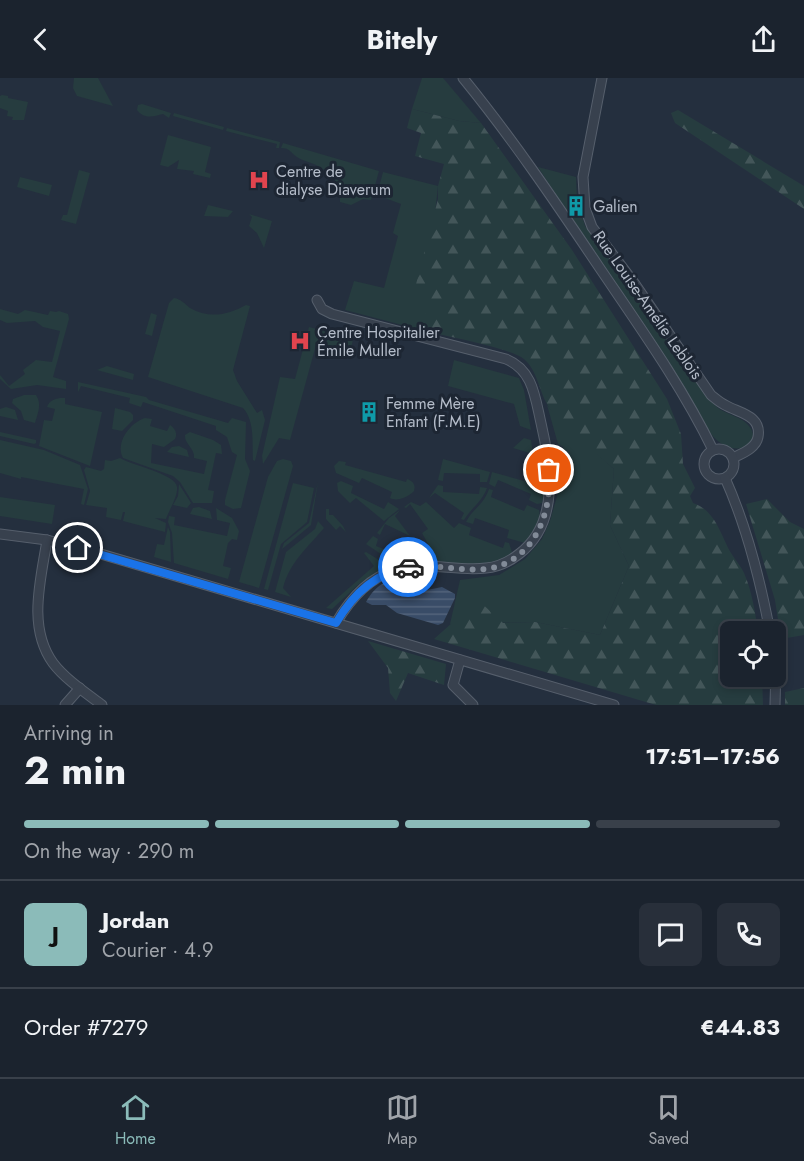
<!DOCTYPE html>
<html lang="en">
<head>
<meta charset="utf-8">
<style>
	:root { --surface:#1b232e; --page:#282f3a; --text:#f1f3f6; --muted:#a0a4aa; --line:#39404a; --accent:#8bbbb9 }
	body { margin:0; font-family:Jost,sans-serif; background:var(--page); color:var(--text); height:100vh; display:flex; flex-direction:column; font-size:22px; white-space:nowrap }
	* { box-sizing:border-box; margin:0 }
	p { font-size:20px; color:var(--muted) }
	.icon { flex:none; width:33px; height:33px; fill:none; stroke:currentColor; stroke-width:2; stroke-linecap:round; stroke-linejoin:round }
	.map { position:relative; height:627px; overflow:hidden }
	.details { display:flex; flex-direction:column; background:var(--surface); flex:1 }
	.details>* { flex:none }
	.tools { position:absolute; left:720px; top:543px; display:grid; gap:12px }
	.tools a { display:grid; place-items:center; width:66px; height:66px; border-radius:9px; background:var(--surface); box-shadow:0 3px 9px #0003,0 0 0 2px var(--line); font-size:30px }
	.pin { position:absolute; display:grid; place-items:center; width:51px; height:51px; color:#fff; margin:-26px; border:3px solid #fff; border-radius:50%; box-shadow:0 2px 6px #0007 }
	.courier { position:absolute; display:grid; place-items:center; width:60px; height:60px; margin:-30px; border:4px solid #1a73e8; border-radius:50%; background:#fff; color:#222; box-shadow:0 2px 8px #0007 }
	.head em { font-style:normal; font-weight:700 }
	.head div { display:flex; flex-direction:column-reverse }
	.head { display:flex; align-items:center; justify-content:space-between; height:102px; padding:0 24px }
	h1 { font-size:39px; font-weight:700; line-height:45px }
	.bar { display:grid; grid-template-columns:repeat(4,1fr); gap:9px 6px; align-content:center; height:72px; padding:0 24px }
	.bar i { height:8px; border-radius:4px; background:var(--line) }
	.bar .selected { background:var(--accent) }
	.bar p { grid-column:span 4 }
	.line { display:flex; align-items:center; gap:15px; padding:0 24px; border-top:2px solid var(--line) }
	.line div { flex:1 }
	.round { display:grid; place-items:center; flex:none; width:63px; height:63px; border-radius:9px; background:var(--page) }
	header { display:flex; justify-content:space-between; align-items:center; height:78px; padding:0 24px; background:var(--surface); font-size:27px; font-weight:700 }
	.tabs { display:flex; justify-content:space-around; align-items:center; height:84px; border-top:2px solid var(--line); background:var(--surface); font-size:16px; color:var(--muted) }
	.tabs a { display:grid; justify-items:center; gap:3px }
	.tabs .selected { color:var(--accent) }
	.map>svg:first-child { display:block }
	.green { fill:#263c3f }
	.forest { fill:url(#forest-firs) }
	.water { fill:url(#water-rules) }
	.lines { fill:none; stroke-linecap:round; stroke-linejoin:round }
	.minor-casing { stroke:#565f6c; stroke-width:11 }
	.minor { stroke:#38414e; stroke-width:9 }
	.done { stroke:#828b98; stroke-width:6; stroke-dasharray:0 10.8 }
	.route { stroke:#1a73e8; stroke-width:8 }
	.labels { text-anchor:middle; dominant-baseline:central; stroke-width:6; stroke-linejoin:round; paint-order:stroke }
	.poi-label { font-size:16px; fill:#b4bcc9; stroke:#1d2633; text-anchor:start }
	.street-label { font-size:16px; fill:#b4bcc9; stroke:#1d2633 }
</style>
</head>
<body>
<header><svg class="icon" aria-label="back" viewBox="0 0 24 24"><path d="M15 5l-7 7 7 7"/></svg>Bitely<svg class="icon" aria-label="share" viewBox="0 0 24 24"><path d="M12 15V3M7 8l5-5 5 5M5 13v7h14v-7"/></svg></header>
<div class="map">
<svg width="804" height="627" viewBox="0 0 804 627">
	<defs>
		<pattern id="forest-firs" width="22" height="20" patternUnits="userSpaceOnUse" patternTransform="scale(1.5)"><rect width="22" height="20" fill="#263c3f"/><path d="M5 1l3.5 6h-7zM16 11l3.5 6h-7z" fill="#435659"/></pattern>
		<pattern id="water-rules" width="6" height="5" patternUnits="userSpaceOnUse" patternTransform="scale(1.5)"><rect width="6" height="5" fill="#394c67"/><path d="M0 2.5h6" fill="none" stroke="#53647b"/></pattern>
	</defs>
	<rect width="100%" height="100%" fill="#242f3e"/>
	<g class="green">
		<polygon points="74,0 98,0 113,28 77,18 73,10"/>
		<polygon points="422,0 443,0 481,45 459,43 412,31"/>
		<polygon points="2,17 8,18 8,20 28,24 24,42 12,42 13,39 7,38 8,33 0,30 0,18"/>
		<path d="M142 26 171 35 169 40 163 36C154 38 145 42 137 32L138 27Z"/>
		<polygon points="174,35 224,49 223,52 173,38"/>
		<polygon points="227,50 280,64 279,70 276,70 277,66 226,53"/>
		<polygon points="168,57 211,69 205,94 211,96 210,100 193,96 194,93 177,91 179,82 168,89 160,87"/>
		<path d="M283 65 379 93 371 122 363 121 351 127 340 124C341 104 329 92 311 85 307 83 301 82 297 79 291 75 290 70 281 70Z"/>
		<path d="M538 89 576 99 577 122 585 148 634 213 708 319C712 324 716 329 721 332 730 337 743 340 749 348 764 366 734 384 711 356Z"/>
		<polygon points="79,92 90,95 76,146 61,142 63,137 67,137"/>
		<polygon points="383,94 438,108 425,229 425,253 345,232 354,203 384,210 398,158 393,155 401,126 377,117"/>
		<polygon points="20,99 52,107 49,118 17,109"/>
		<polygon points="208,127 233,133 228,139 204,138"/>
		<polygon points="249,136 272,143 264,170 257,155 249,148 252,139"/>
		<path d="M174 220C181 221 185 226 190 230 209 241 228 237 246 227L250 228 233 292 237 303 257 335 262 332 265 342 255 383 253 382C252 365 255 343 243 330L148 299 169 225Z"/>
		<polygon points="0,231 18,236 25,232 48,237 50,233 56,234 59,233 68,236 69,241 53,299 66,303 66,311 37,307 11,311 0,301 0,297 9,308 25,296 23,292 36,282 52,284 60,253 43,249 35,243 7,245 0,242"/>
		<polygon points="151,235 157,237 152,258 145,256"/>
		<polygon points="309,249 353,261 350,276 316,267 290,362 279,360 263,386 262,378 280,299 295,301"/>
		<polygon points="454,282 519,300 524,312 531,352 520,348 514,326 448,308"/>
		<polygon points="107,288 134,296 133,302 97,292"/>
		<polygon points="78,304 146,319 149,322 228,345 232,340 246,344 245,381 250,393 241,430 233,431 225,427 225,422 237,377 232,374 227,359 216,352 216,348 143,324 141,329 129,325 130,320 81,308 78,314"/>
		<path d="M24 317H36C42 326 38 335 35 345L24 342 21 333 12 325 13 321Z"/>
		<path d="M60 320H65V326L102 334 90 388 39 368 44 342 52 343 55 331 47 329C49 323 54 321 60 320Z"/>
		<polygon points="547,327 564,346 614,391 610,447 629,488 600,557 535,544 450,546 460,502 499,497 525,481 542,461 550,443 561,404 567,401 563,369 558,366"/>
		<polygon points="6,329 15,332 18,342 0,338 0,331"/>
		<polygon points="115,330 130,334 133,337 133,342 122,353 112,351"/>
		<path d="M145 340 152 341 150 348 167 353 170 347C175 350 178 356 175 361L164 369 152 366 151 385 204 396 207 383 194 380C195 370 184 366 185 357L190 354 213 362 221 367 222 376 216 375 208 412 214 413 212 425H193L180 404 173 398 123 380C115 364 130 345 145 340Z"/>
		<polygon points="0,354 36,362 36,365 34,366 0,358"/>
		<polygon points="524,360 531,362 533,376 513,370"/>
		<polygon points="0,362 44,372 80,387 88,411 84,427 81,426 84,411 21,399 21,401 0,395"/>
		<polygon points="179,368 187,372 189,379 167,374 172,369"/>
		<path d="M120 380C131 387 176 396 177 409 178 419 169 432 166 441L155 440 166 445 165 454 123 443 125 434H123L121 442 106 439 107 430 86 427 90 413 84 392 86 389 101 393 104 391 105 382 111 383Z"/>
		<polygon points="283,381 291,383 293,388 259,510 239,504 268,399 277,383"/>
		<polygon points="443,381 490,394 487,404 480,404 480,396 444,395 443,403 438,402"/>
		<path d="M339 383 346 384 345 387 406 404 407 401C413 403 416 407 414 413 408 419 397 424 390 420L392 414 362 400 359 405 336 395 334 388Z"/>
		<path d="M492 394 524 403 526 396C541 400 547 409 542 425L537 426 529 422 531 416 498 402 495 409 489 406Z"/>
		<polygon points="341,403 353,408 351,415 384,431 388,424 399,431 384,443 356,420 350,425 338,413 337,405"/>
		<polygon points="318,404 311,447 282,471 284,465 309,445"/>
		<polygon points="293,405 314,410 307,444 281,466 268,512 264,511"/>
		<polygon points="179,406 191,425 187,430 173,427 178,418"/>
		<path d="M438 407 443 408V414L479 416 480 409 487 410C482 424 471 430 464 442L461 441 464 435 435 415 429 420Z"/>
		<path d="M489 411 493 412 491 419 524 433 527 427 539 432C542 444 533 456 525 465L507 460 509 452 475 440 473 446 466 444C473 430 483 428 489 411Z"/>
		<polygon points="0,419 55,427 52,446 0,438"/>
		<path d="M411 424 420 428 426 424 454 450 459 445 471 450 469 457 503 470 505 464 509 465 512 474C497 493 454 485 432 484L428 481V466L422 455 428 451 410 426 406 430 404 429Z"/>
		<polygon points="199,429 210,433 212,441 190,436 193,430"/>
		<polygon points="216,430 232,440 239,453 237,462 232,461 228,465 223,488 231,490 228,501 174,485 172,455 168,444 169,438 175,439 174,447 227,458 230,445 217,442"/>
		<polygon points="326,431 329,431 329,437 333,437 343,448 346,454 340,448 336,452 326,441"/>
		<polygon points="400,432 395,438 410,458 385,446 380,457 377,455 389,440"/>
		<path d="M318 443 324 450C308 469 289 485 283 510L291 519 275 514 286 474 315 451Z"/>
		<polygon points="168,449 170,454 171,484 154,479 157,466 164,467"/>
		<polygon points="373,458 378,461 376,468 399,477 401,471 422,476 422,480 417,483 396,486 366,466"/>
		<polygon points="366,474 384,485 384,489 359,506 332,531 326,530 374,488 364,475"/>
	</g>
	<g class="forest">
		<path d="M412 31 459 43 481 45 572 172 667 321 681 356 683 386 695 410 690 418 693 425C716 433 720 456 731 475 735 482 741 488 744 495 752 513 755 534 758 553L730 554V598L762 599 763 627H656L434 561 478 522 503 545 535 544 600 557 629 488 610 447 614 391C594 373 560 348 547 326 539 312 537 292 524 281 510 270 446 258 425 253V229L413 218 438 121V108L444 86 415 78 421 55 407 50Z"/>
		<polygon points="678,32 804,108 804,131 675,45 671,35"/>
		<polygon points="767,421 790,444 804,451 804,557 781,561 775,522 746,426"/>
		<polygon points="368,563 446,586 444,607 408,595 396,623 390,615 388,590"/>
		<polygon points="804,610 804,627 785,627 785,614"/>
	</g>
	<path class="water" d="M386 504C403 517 422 513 442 509L455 516V520L443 545 438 547 397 535 386 527H372L366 524C371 515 377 508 386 504Z"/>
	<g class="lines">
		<g class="minor-casing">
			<g id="minor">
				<path d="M463 0C512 60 556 125 599 189 639 248 682 308 713 372"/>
				<path d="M602 0 583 99 585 130 592 149 635 206 711 317C716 321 720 325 727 328 740 335 762 338 758 359 756 370 743 375 733 380"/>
				<path d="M317 222 322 231 332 236 506 281C533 292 535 319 541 345 551 388 560 445 519 476 510 483 498 489 486 490 456 494 425 482 395 492 368 500 350 521 336 545"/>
				<circle cx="719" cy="386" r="15"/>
				<path d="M725 400C747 449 760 501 770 554"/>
				<polyline points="0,456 47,462 94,474 614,627"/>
				<path d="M47 462C41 501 27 549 53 585 65 601 86 615 102 627"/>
				<polyline points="460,582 453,607 473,627"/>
				<polyline points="65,627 80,610"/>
				<polyline points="775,627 776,588"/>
			</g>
		</g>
		<use href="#minor" class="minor"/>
	</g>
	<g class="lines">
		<path class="done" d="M408 489C434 485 461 494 487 491 535 483 552 435 549 392"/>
		<path class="route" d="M78 470 336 545C353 516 375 495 408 489"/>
	</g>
	<defs>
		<g id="hospital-bare" transform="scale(1.62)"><path d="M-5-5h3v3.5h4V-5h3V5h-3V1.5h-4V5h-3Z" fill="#e0444e" stroke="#1d2633" stroke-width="2.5" paint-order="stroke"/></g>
		<g id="building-bare" transform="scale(1.62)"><path d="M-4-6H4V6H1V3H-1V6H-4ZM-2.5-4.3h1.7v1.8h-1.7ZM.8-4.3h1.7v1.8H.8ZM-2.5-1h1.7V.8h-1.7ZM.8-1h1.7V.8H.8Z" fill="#0f9aa8" stroke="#1d2633" stroke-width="2.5" paint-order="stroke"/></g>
	</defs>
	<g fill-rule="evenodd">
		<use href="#hospital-bare" x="259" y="102"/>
		<use href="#building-bare" x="576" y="128"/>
		<use href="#hospital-bare" x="300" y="263"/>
		<use href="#building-bare" x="369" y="334"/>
	</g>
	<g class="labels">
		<g class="poi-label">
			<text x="276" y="93">Centre de<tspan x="276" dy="18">dialyse Diaverum</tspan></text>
			<text x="593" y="128">Galien</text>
			<text x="317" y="254">Centre Hospitalier<tspan x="317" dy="18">Émile Muller</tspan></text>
			<text x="386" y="325">Femme Mère<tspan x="386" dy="18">Enfant (F.M.E)</tspan></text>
		</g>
		<g class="street-label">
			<text transform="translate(648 227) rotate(55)">Rue Louise-Amélie Leblois</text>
		</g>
	</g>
</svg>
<div class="tools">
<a><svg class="icon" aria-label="locate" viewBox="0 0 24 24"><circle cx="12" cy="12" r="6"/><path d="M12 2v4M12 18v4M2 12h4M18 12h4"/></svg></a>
</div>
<div class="pin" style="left:549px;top:392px;background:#ea580c"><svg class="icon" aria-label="bag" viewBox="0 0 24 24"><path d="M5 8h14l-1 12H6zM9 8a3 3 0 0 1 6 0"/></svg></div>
<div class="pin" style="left:78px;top:470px;background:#1f2937"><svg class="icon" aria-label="home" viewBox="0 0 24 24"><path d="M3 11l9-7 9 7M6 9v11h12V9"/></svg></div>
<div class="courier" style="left:408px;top:489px"><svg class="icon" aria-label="car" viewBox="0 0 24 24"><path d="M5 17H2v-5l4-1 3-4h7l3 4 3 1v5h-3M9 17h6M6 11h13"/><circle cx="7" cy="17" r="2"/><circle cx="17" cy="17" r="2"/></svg></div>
</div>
<section class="details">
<div class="head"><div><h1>2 min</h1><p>Arriving in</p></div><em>17:51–17:56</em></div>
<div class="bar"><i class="selected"></i><i class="selected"></i><i class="selected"></i><i></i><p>On the way · 290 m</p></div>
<div class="line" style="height:108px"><b class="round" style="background:var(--accent);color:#111">J</b><div><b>Jordan</b><p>Courier · 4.9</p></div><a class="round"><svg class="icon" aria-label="chat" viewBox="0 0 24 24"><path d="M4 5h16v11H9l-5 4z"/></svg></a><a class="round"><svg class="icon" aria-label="phone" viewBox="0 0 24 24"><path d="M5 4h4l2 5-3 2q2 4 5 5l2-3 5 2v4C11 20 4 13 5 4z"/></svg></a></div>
<div class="line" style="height:78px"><div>Order #7279</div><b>€44.83</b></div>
</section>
<nav class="tabs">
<a class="selected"><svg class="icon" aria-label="home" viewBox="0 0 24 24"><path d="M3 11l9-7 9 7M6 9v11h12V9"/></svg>Home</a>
<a><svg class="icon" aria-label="map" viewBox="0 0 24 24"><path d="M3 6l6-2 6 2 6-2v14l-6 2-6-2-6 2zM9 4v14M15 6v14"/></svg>Map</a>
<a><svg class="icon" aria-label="saved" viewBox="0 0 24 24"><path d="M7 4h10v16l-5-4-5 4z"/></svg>Saved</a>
</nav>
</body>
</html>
